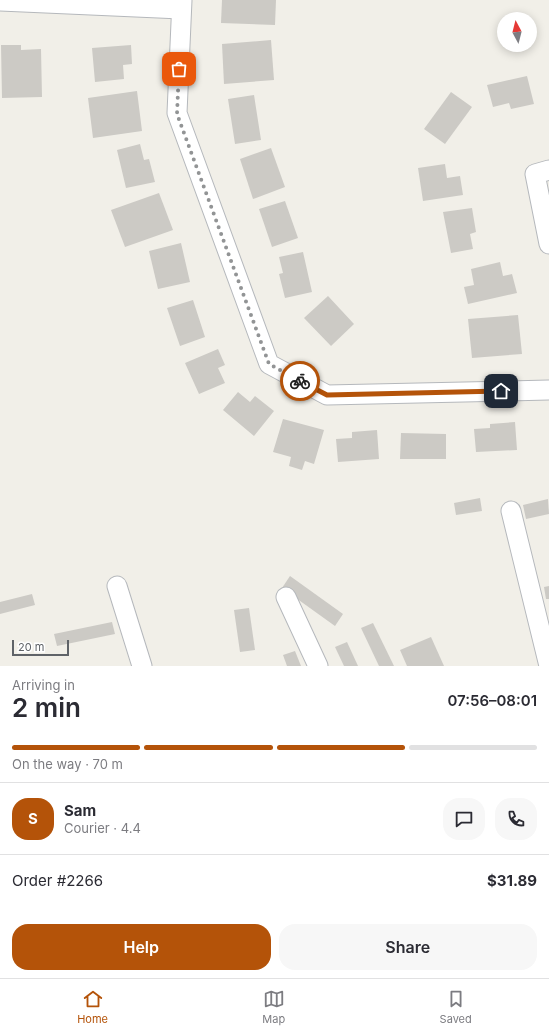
<!DOCTYPE html>
<html lang="en">
<head>
<meta charset="utf-8">
<style>
	:root { --surface:#fff; --page:#f7f7f7; --text:#2b2b33; --muted:#7c7c81; --line:#e1e1e2; --accent:#b45309 }
	body { margin:0; font-family:Inter,sans-serif; background:var(--page); color:var(--text); height:100vh; display:flex; flex-direction:column; font-size:15px; white-space:nowrap }
	* { box-sizing:border-box; margin:0 }
	p { font-size:13px; color:var(--muted) }
	.icon { flex:none; width:22px; height:22px; fill:none; stroke:currentColor; stroke-width:2; stroke-linecap:round; stroke-linejoin:round }
	.map { position:relative; height:666px; overflow:hidden }
	.sheet { display:flex; flex-direction:column; background:var(--surface); flex:1 }
	.sheet>* { flex:none }
	.needle { width:26px; rotate:353deg }
	.tools { position:absolute; left:497px; top:12px; display:grid; gap:8px }
	.tools a { display:grid; place-items:center; width:40px; height:40px; border-radius:50%; background:var(--surface); box-shadow:0 2px 10px #0003; font-size:20px }
	.scale { position:absolute; left:12px; bottom:10px; width:57px; box-sizing:border-box; padding-left:4px; border:2px solid #5f6368; border-top:0; font-size:11px; line-height:14px; white-space:nowrap; color:#5f6368; -webkit-text-stroke:3px #fff; paint-order:stroke }
	.pin { position:absolute; display:grid; place-items:center; width:34px; height:34px; color:#fff; margin:-17px; border-radius:8px; box-shadow:0 2px 6px #0006 }
	.courier { position:absolute; display:grid; place-items:center; width:40px; height:40px; margin:-20px; border:3px solid #b45309; border-radius:50%; background:#fff; color:#222; box-shadow:0 1px 5px #0007 }
	.summary em { font-style:normal; font-weight:600 }
	.summary div { display:flex; flex-direction:column-reverse }
	.summary { display:flex; align-items:center; justify-content:space-between; height:68px; padding:0 12px }
	h1 { font-size:26px; font-weight:600; line-height:30px }
	.bar { display:grid; grid-template-columns:repeat(4,1fr); gap:6px 4px; align-content:center; height:48px; padding:0 12px }
	.bar i { height:5px; border-radius:3px; background:var(--line) }
	.bar .current { background:var(--accent) }
	.bar p { grid-column:span 4 }
	.line { display:flex; align-items:center; gap:10px; padding:0 12px; border-top:1px solid var(--line) }
	.line div { flex:1 }
	.round { display:grid; place-items:center; flex:none; width:42px; height:42px; border-radius:16px; background:var(--page) }
	.button { display:flex; gap:8px; margin-top:auto; padding:8px 12px }
	.button a { flex:1; height:46px; border-radius:16px; background:var(--accent); color:#fff; font-size:16px; font-weight:600; line-height:46px; text-align:center }
	.button a+a { background:var(--page); color:var(--text) }
	.menu { display:flex; justify-content:space-around; align-items:center; height:56px; border-top:1px solid var(--line); background:var(--surface); font-size:11px; color:var(--muted) }
	.menu a { display:grid; justify-items:center; gap:2px }
	.menu .current { color:var(--accent) }
	.map>svg:first-child { display:block }
	.building { fill:#cccac5 }
	.lines { fill:none; stroke-linecap:round; stroke-linejoin:round }
	.minor-casing { stroke:#b5b8bc; stroke-width:21 }
	.minor { stroke:#fff; stroke-width:19 }
	.done { stroke:#929495; stroke-width:4; stroke-dasharray:0 7.2 }
	.route { stroke:#b45309; stroke-width:5 }
</style>
</head>
<body>
<div class="map">
<svg width="549" height="666" viewBox="0 0 549 666">
	<rect width="100%" height="100%" fill="#f1efe8"/>
	<g class="building">
		<polygon points="222,0 276,0 275,25 221,23"/>
		<polygon points="271,40 274,80 224,84 222,44"/>
		<polygon points="1,45 21,45 21,50 41,49 42,97 2,98"/>
		<polygon points="131,45 132,64 123,65 124,79 95,82 92,48"/>
		<polygon points="527,76 534,104 511,109 509,103 493,107 487,85"/>
		<polygon points="137,91 142,131 93,138 88,98"/>
		<polygon points="451,92 472,107 445,144 424,129"/>
		<polygon points="254,95 261,140 235,144 228,99"/>
		<polygon points="140,144 144,160 149,159 155,182 126,188 117,150"/>
		<polygon points="271,148 285,187 253,199 240,159"/>
		<polygon points="445,164 447,178 460,176 463,195 423,201 418,168"/>
		<polygon points="159,193 173,230 125,247 111,210"/>
		<polygon points="285,201 298,238 272,247 259,209"/>
		<polygon points="472,208 476,232 470,234 473,249 451,253 443,212"/>
		<polygon points="181,243 190,282 158,289 149,251"/>
		<polygon points="303,252 312,292 285,298 279,274 283,273 279,257"/>
		<polygon points="500,262 503,276 512,274 517,293 468,304 464,287 474,285 471,269"/>
		<polygon points="328,296 354,324 331,346 304,318"/>
		<polygon points="193,300 205,337 180,346 167,308"/>
		<polygon points="518,315 522,354 472,358 468,319"/>
		<polygon points="218,349 225,365 218,368 225,383 199,394 185,363"/>
		<polygon points="238,392 250,402 255,396 274,411 254,436 223,410"/>
		<polygon points="283,419 324,430 314,464 305,461 302,470 289,466 291,457 273,452"/>
		<polygon points="515,422 517,450 476,452 474,429 490,428 490,424"/>
		<polygon points="377,430 379,459 338,462 336,439 352,438 352,432"/>
		<polygon points="401,433 446,434 446,459 400,459"/>
		<polygon points="480,498 482,511 456,515 454,503"/>
		<polygon points="548,499 549,514 526,519 523,505"/>
		<polygon points="290,576 343,614 335,626 282,588"/>
		<polygon points="549,586 549,599 546,599 544,587"/>
		<polygon points="32,594 35,605 0,614 0,602"/>
		<polygon points="249,608 255,650 240,652 234,610"/>
		<polygon points="112,622 115,634 57,646 54,634"/>
		<polygon points="373,623 394,666 379,666 361,628"/>
		<polygon points="431,637 444,666 407,666 400,650"/>
		<polygon points="347,642 358,666 344,666 335,647"/>
		<polygon points="295,651 301,666 287,666 283,655"/>
	</g>
	<g class="lines">
		<g class="minor-casing">
			<g id="minor">
				<polyline points="182,0 177,113 269,364 327,395 549,390"/>
				<polyline points="0,1 181,9"/>
				<polyline points="549,170 535,174 549,244"/>
				<polyline points="511,511 549,666"/>
				<polyline points="117,586 142,666"/>
				<polyline points="286,597 318,666"/>
			</g>
		</g>
		<use href="#minor" class="minor"/>
	</g>
	<g class="lines">
		<polyline class="done" points="179,69 177,114 269,364 300,381"/>
		<polyline class="route" points="300,381 327,395 501,391"/>
	</g>
</svg>
<div class="tools">
<a><svg class="needle" viewBox="-14 -14 28 28"><path d="M0-13l5 13h-10z" fill="#e53935"/><path d="M0 13l5-13h-10z" fill="#7c7c81"/></svg></a>
</div>
<div class="scale">20 m</div>
<div class="pin" style="left:179px;top:69px;background:#ea580c"><svg class="icon" aria-label="bag" viewBox="0 0 24 24"><path d="M5 8h14l-1 12H6zM9 8a3 3 0 0 1 6 0"/></svg></div>
<div class="pin" style="left:501px;top:391px;background:#1f2937"><svg class="icon" aria-label="home" viewBox="0 0 24 24"><path d="M3 11l9-7 9 7M6 9v11h12V9"/></svg></div>
<div class="courier" style="left:300px;top:381px"><svg class="icon" aria-label="bike" viewBox="0 0 24 24"><circle cx="6" cy="16" r="4"/><circle cx="18" cy="16" r="4"/><path d="M6 16l4-8h5l3 8M10 8l3 8H6M13 5h3"/></svg></div>
</div>
<section class="sheet">
<div class="summary"><div><h1>2 min</h1><p>Arriving in</p></div><em>07:56–08:01</em></div>
<div class="bar"><i class="current"></i><i class="current"></i><i class="current"></i><i></i><p>On the way · 70 m</p></div>
<div class="line" style="height:72px"><b class="round" style="background:var(--accent);color:#fff">S</b><div><b>Sam</b><p>Courier · 4.4</p></div><a class="round"><svg class="icon" aria-label="chat" viewBox="0 0 24 24"><path d="M4 5h16v11H9l-5 4z"/></svg></a><a class="round"><svg class="icon" aria-label="phone" viewBox="0 0 24 24"><path d="M5 4h4l2 5-3 2q2 4 5 5l2-3 5 2v4C11 20 4 13 5 4z"/></svg></a></div>
<div class="line" style="height:52px"><div>Order #2266</div><b>$31.89</b></div>
<div class="button"><a>Help</a><a>Share</a></div>
</section>
<nav class="menu">
<a class="current"><svg class="icon" aria-label="home" viewBox="0 0 24 24"><path d="M3 11l9-7 9 7M6 9v11h12V9"/></svg>Home</a>
<a><svg class="icon" aria-label="map" viewBox="0 0 24 24"><path d="M3 6l6-2 6 2 6-2v14l-6 2-6-2-6 2zM9 4v14M15 6v14"/></svg>Map</a>
<a><svg class="icon" aria-label="saved" viewBox="0 0 24 24"><path d="M7 4h10v16l-5-4-5 4z"/></svg>Saved</a>
</nav>
</body>
</html>
